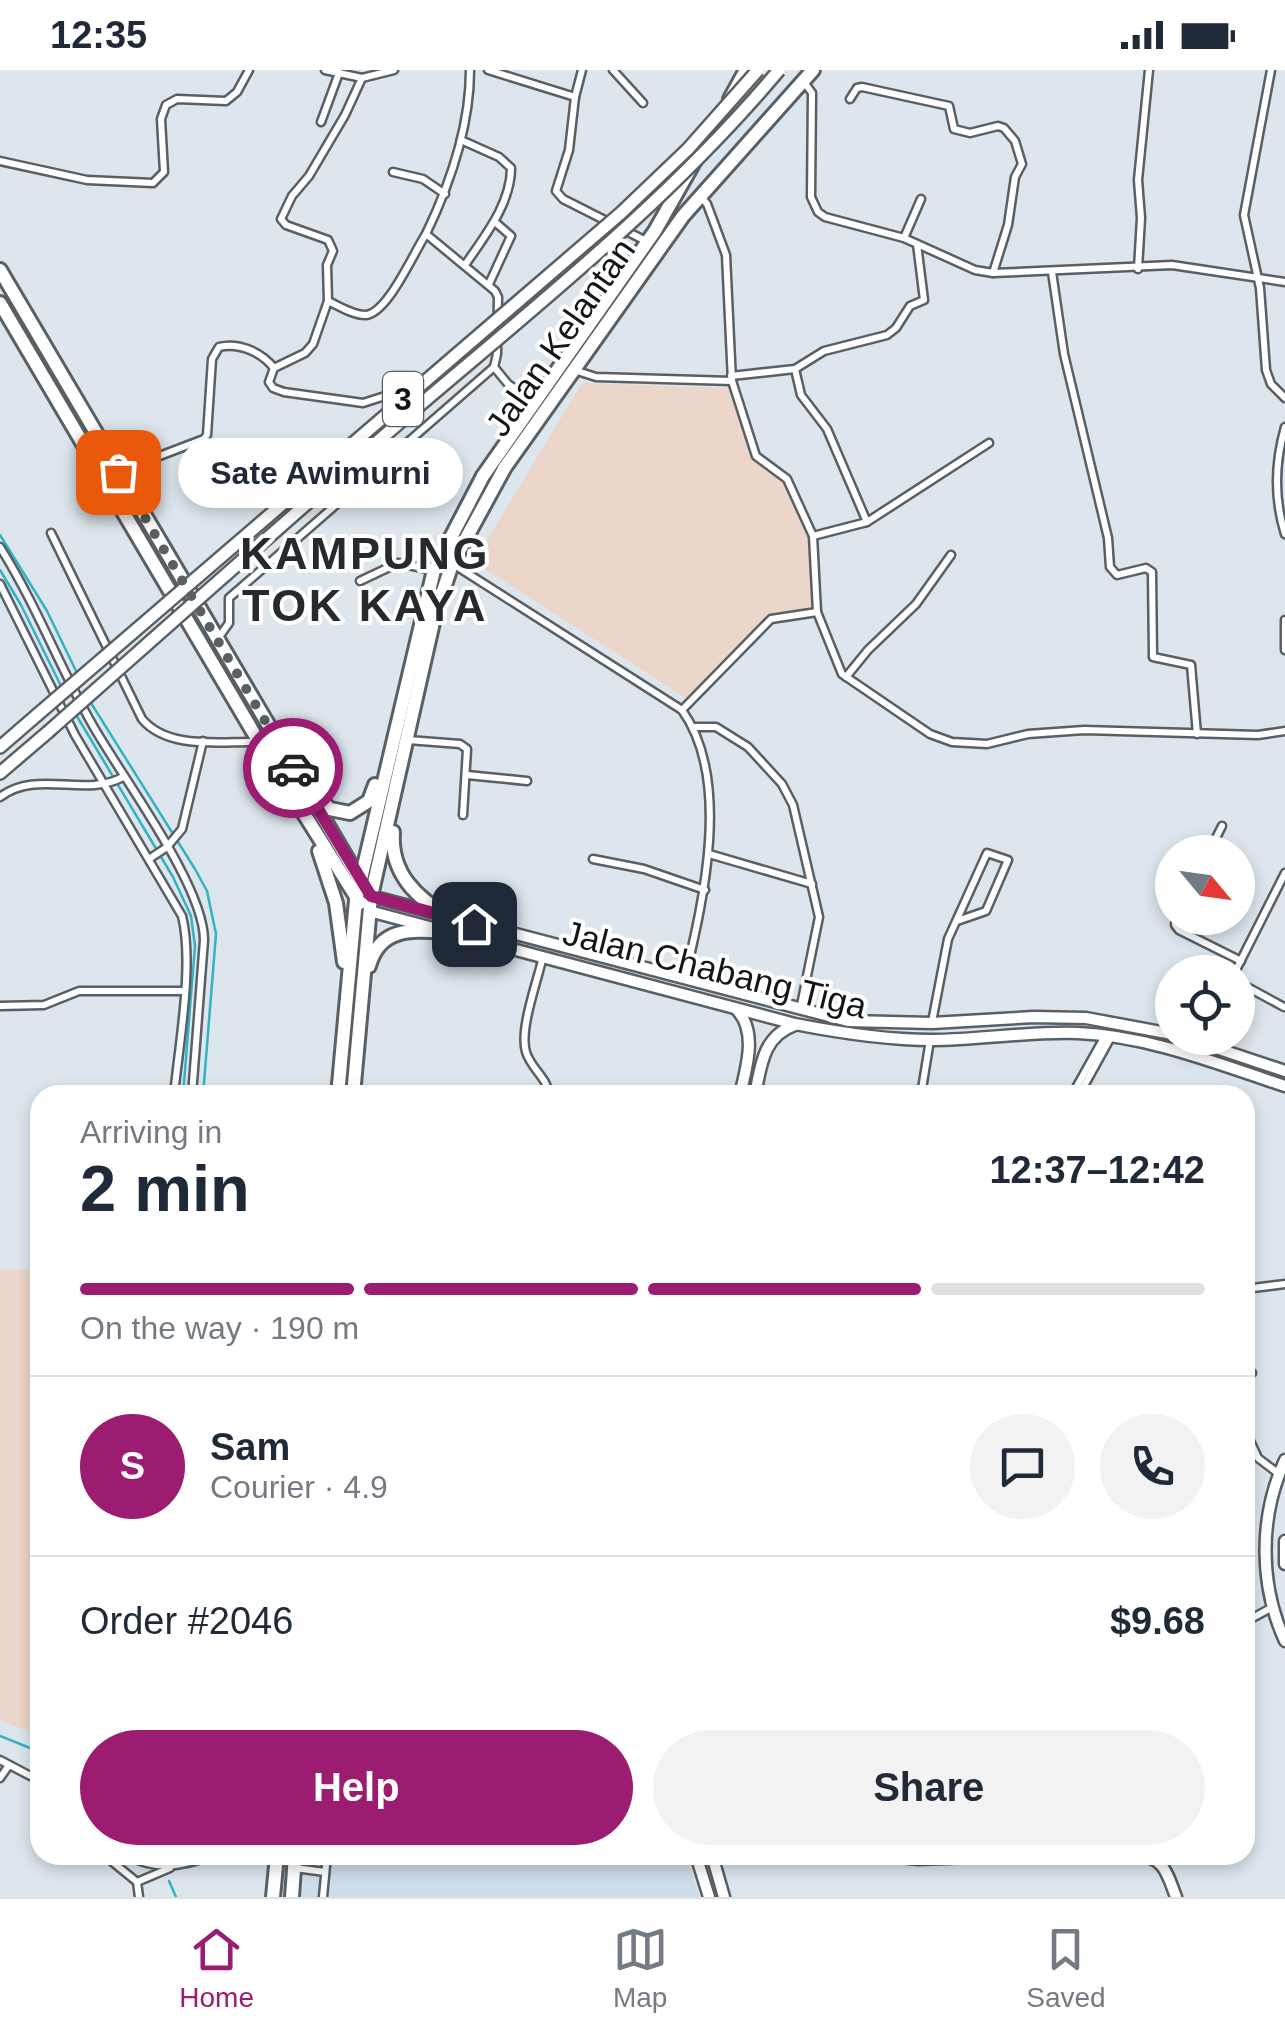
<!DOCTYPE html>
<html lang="en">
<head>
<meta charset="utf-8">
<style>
	:root { --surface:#fff; --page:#f2f2f3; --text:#1f2937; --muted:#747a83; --line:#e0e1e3; --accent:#9c1c71 }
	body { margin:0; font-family:Helvetica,sans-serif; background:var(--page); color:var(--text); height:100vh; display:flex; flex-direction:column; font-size:38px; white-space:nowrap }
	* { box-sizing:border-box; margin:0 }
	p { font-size:32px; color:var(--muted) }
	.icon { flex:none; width:55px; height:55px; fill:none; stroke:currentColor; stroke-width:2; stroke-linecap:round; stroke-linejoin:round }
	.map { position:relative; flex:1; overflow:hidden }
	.panel { position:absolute; left:30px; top:1015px; width:1225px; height:780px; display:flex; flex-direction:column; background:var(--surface); border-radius:30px; box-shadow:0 5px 15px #0003 }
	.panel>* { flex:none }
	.needle { width:65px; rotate:119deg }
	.fabs { position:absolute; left:1155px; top:765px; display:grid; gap:20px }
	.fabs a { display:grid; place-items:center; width:100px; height:100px; border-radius:50%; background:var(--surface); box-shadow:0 5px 15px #0003; font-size:50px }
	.pin { position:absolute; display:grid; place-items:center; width:85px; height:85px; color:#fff; margin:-42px; border-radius:20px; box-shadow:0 5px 15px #0006 }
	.courier { position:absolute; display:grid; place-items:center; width:100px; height:100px; margin:-50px; border:8px solid #9c1c71; border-radius:50%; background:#fff; color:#222; box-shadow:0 2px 12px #0007 }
	.bubble { position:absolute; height:70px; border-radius:35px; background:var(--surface); box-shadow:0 5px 15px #0003; font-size:32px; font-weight:800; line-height:70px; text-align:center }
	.headline em { font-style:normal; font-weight:800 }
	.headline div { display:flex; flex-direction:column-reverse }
	.headline { display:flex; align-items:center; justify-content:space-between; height:170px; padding:0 50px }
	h1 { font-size:65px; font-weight:800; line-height:75px }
	.bar { display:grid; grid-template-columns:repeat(4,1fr); gap:15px 10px; align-content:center; height:120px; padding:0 50px }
	.bar i { height:12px; border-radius:8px; background:var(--line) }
	.bar .selected { background:var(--accent) }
	.bar p { grid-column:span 4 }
	.line { display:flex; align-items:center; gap:25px; padding:0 50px; border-top:2px solid var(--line) }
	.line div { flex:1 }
	.round { display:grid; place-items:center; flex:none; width:105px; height:105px; border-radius:52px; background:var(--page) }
	.primary-button { display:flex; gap:20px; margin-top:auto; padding:20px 50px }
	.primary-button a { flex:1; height:115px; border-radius:60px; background:var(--accent); color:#fff; font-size:40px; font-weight:800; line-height:115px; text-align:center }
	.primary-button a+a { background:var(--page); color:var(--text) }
	.status { display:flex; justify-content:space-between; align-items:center; height:70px; padding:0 50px; background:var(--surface); direction:ltr }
	.status svg { height:28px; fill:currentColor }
	.dock { display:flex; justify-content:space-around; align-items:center; height:140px; border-top:2px solid var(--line); background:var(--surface); font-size:28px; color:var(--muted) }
	.dock a { display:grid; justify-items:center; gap:5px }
	.dock .selected { color:var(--accent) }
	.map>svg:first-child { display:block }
	.built { fill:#ceddea }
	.education { fill:#ecd6c9 }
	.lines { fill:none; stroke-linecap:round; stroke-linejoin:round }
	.stream { stroke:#31b3c3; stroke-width:2.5 }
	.street-casing { stroke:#586066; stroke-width:11 }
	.secondary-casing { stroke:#586066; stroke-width:15 }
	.primary-casing { stroke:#586066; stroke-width:16 }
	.highway-casing { stroke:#586066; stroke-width:18 }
	.street { stroke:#fff; stroke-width:6 }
	.secondary { stroke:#fff; stroke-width:10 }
	.primary { stroke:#fff; stroke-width:11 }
	.highway { stroke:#fff; stroke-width:12 }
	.primary-bridge-casing { stroke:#586066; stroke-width:16; stroke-linecap:butt }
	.primary-bridge { stroke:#fff; stroke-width:11 }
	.done { stroke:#5a5f63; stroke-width:10; stroke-dasharray:0 18 }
	.route { stroke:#9c1c71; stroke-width:12 }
	.labels { text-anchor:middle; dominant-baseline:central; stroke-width:8; stroke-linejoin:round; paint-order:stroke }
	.shield { fill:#fff; stroke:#5a5c5d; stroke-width:2.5 }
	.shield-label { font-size:32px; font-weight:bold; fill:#131618 }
	.street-label { font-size:35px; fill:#131618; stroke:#fff }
	.district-label { font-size:45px; font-weight:bold; letter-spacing:2.5px; fill:#242a30; stroke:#fff }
</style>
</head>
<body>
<div class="status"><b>12:35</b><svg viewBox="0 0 49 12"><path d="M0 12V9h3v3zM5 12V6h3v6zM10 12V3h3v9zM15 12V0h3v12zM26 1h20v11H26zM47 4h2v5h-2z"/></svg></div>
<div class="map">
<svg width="1285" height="1827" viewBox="0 0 1285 1827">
	<rect width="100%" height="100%" fill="#dde6ed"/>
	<polygon class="built" points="306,1785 686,1785 700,1827 302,1827"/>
	<g class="education">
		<polygon points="582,313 728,318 755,393 784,410 812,466 813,541 767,549 689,630 474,492"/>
		<polygon points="0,1199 40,1200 40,1666 0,1650"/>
	</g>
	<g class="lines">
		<g class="stream">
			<polyline points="0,465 47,541 77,603"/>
			<polyline points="0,500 21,535 62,618"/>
			<polyline points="91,633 195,799 207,821 216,864 203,1025"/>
			<polyline points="75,643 173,807 191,846 195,876 183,1025"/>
			<polyline points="0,1666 40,1682"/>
			<polyline points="169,1811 176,1827"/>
		</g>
		<g class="street-casing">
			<g id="street">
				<polyline points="325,0 362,8 394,0"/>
				<path d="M470 0C470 56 450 114 426 164L495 221 498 227 497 284 494 297 508 314 534 332"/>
				<polyline points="488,0 575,27"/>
				<polyline points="582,0 575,27 569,80 556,121 563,129 646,171"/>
				<polyline points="613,0 643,33"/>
				<polyline points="1271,0 1244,145 1260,218 1266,300 1271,314 1285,328"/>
				<polyline points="362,8 345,45 309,106 292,126 281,149 286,155 328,170 333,181 327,195 328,231 313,274 305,283 274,298 269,312 273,318 284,322 363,333 385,326"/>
				<polyline points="804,12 812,23 811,127 818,142 825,147 904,168 975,200 993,203 1172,195 1285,212"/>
				<polyline points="850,29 857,18 862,17 949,36 954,59 970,63 998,56 1004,58 1015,71 1022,94 1015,107 1008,155 993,203"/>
				<polyline points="321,52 339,3"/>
				<path d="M461 70 499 87 511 98C511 134 484 167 465 195"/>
				<polyline points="0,91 87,110 153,113 164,102 161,49 166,35 177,29 226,31 237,22 249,0"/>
				<polyline points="393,102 423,109 445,124"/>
				<polyline points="702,128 707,134 726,185 732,311 756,386 787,409 813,466 817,542 842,604 930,664 952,672 987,674 1028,664 1084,660 1258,665 1285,661"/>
				<polyline points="904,168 921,129"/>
				<polyline points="1138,199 1141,148 1138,110 1149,0"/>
				<polyline points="1052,202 1064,284 1108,468 1110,497 1117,505 1146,498 1152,502 1153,587 1191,595 1197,664"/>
				<polyline points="489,214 511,166 495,152"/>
				<path d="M328 231C339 236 353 245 365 245 387 245 414 182 426 164"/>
				<polyline points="795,299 801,325 827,359 867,452"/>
				<polyline points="574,300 596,307 732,311"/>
				<polyline points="731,306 795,299 824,281 887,265 896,258 910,236 924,230 917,174"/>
				<path d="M1285 357C1275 392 1274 429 1285 464"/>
				<path d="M120 401 204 369 207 365 212 289 219 277C239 272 261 282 274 298"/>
				<path d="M51 463 142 649C168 680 220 671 257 672"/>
				<polyline points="813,466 867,452 989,373"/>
				<path d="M0 477C36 534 59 596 92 654 121 706 204 815 204 870L192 1025"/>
				<path d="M453 494 682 640C732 710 703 831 685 908"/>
				<polyline points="360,511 398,493 433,500"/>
				<path d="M0 514 75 665 182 846C194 893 179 975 174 1025"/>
				<polyline points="1285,550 1285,580"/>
				<polyline points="219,567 229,553 229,528 494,297"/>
				<polyline points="846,607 868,580 916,534 951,485"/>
				<polyline points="682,640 771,549 817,542"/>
				<polyline points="694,657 716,657 748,677 782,714 793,735 819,847 800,940"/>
				<polyline points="408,670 460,674 467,679 463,745"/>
				<polyline points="467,705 527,711"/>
				<path d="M0 727C37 699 84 728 123 707"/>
				<polyline points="1209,782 1222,756"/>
				<polyline points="709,784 812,814"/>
				<polyline points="149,789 167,777 182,759 203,671"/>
				<polyline points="593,789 644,799 705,820"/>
				<polyline points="1176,848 1175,855 1179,860 1241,891"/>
				<path d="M543 886C538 910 519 959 526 982 531 999 548 1008 549 1025"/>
				<polyline points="1235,902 1285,803"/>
				<polyline points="1238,912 1284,937"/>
				<polyline points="0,936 44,935 79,921 183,921"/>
				<polyline points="932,952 948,869 987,783 1008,790 986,841 957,851"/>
				<polyline points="921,1025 930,970"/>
				<polyline points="1072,1025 1105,966"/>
				<polyline points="1079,1025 1111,967"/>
				<polyline points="1245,1219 1285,1214"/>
				<polyline points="1245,1306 1252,1303"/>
				<polyline points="1245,1360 1258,1388 1279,1404"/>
				<polyline points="1245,1552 1271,1538"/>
				<polyline points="0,1690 40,1711"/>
				<polyline points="0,1708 9,1695"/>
				<polyline points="36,1736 40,1739"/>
				<polyline points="104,1785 137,1812"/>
				<path d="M127 1785C158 1802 182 1796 214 1785"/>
				<polyline points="295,1798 325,1802"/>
				<polyline points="139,1827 137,1812 170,1798"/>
				<polyline points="323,1827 327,1785"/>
			</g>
		</g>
		<g class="secondary-casing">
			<g id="secondary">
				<polyline points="371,826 848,951 932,953 1034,947 1086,948 1172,964"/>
				<path d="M369 841 795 954C841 963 886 970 932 970 981 970 1029 961 1078 963 1149 966 1218 994 1285 1016"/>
				<path d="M737 940C758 962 746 999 740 1025"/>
				<polyline points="1186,968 1285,1001"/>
				<path d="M755 1025C761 995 763 966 795 955"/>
				<path d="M1285 1390C1259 1447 1259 1514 1285 1571"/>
				<polyline points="1285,1471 1285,1494"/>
				<polyline points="696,1785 709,1827"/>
				<polyline points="712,1785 724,1827"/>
				<polyline points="882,1785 918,1789 1032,1785"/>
				<path d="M1135 1785C1164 1786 1167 1803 1176 1827"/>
			</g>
		</g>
		<g class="primary-casing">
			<g id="primary">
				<polyline points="0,677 37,645"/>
				<polyline points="0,703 48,662"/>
			</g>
		</g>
		<g class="highway-casing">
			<g id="highway">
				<polyline points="730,29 746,0"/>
				<polyline points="0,200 361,812"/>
				<polyline points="0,233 259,672 360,833"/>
				<polyline points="315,725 330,739 350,743 369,731 375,715"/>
				<path d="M393 762C390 804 417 828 450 848"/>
				<polyline points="319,781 336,833 344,892"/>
				<path d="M369 896C380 856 413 860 447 862"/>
				<polyline points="338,1025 356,830 434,500 483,406 655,161 720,46"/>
				<polyline points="353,1025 371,826 434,548 452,494 505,397 683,146 813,0"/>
				<polyline points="273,1827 277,1785"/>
				<polyline points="292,1827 295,1785"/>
			</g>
		</g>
		<use href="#street" class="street"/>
		<use href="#secondary" class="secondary"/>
		<use href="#primary" class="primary"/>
		<use href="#highway" class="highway"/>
		<g class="primary-bridge-casing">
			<g id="primary-bridge">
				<polyline points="37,645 621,143 688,79 758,0"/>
				<path d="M48 662C168 556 287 450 407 346 537 235 669 131 779 0"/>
			</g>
		</g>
		<use href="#primary-bridge" class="primary-bridge"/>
	</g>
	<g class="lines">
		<polyline class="done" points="118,402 293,698"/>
		<polyline class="route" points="293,698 371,826 474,854"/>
	</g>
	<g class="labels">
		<rect class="shield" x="383" y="302" width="40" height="54" rx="8"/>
		<g class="shield-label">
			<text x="403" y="329">3</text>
		</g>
		<g class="street-label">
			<text transform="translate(560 267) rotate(-55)">Jalan Kelantan</text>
			<text transform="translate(715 899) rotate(14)">Jalan Chabang Tiga</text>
		</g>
		<g class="district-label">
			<text x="365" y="483">KAMPUNG<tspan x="365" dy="52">TOK KAYA</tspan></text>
		</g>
	</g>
</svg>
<div class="fabs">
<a><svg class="needle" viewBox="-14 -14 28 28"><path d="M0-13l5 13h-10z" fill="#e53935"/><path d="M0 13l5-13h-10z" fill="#747a83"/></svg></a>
<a><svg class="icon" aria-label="locate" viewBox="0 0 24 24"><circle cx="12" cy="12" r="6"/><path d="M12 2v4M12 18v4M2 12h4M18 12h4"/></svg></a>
</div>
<div class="pin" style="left:118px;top:402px;background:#ea580c"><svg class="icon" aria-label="bag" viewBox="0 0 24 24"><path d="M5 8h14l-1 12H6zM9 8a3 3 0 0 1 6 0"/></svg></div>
<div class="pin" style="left:474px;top:854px;background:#1f2937"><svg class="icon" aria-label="home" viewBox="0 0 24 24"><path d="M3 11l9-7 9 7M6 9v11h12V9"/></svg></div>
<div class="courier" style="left:293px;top:698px"><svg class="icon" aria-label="car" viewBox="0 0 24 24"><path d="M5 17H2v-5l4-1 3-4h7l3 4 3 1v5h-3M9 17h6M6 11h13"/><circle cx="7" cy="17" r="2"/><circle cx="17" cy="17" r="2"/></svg></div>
<div class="bubble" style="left:178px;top:368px;width:285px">Sate Awimurni</div>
<section class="panel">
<div class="headline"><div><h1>2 min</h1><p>Arriving in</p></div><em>12:37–12:42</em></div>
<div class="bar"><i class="selected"></i><i class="selected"></i><i class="selected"></i><i></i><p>On the way · 190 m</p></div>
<div class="line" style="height:180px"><b class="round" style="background:var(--accent);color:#fff">S</b><div><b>Sam</b><p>Courier · 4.9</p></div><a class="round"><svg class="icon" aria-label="chat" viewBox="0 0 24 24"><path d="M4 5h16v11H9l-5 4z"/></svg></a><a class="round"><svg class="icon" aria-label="phone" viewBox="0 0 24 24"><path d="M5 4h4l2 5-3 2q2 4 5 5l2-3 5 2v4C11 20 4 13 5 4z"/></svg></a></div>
<div class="line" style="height:130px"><div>Order #2046</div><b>$9.68</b></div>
<div class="primary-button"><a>Help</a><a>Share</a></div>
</section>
</div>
<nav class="dock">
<a class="selected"><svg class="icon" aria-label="home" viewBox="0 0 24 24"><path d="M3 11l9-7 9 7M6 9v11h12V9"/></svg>Home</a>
<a><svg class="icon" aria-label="map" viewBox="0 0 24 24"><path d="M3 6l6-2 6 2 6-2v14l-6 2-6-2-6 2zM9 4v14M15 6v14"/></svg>Map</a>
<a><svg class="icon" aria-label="saved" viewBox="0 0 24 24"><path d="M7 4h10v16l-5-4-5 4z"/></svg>Saved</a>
</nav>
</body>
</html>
